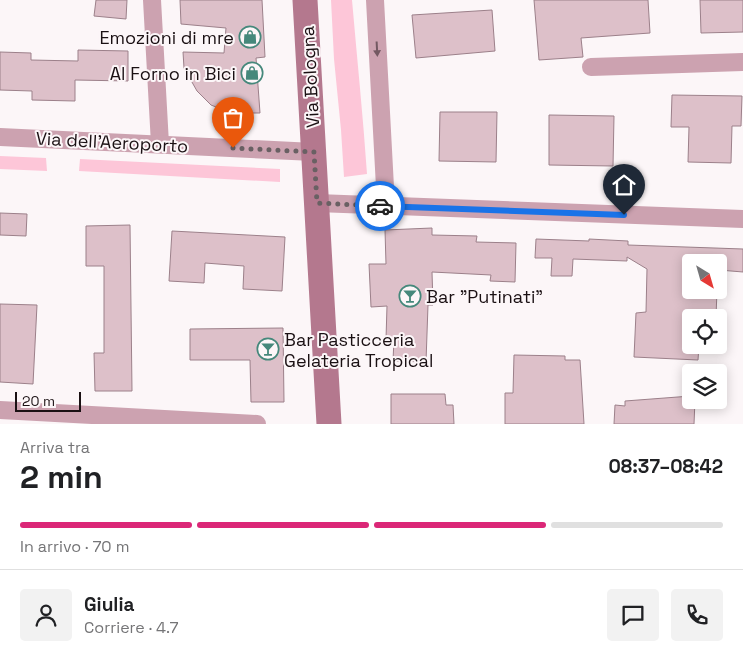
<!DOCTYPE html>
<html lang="it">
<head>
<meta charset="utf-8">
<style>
	:root { --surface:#fff; --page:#f2f2f2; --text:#202124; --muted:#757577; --line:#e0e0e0; --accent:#db2777 }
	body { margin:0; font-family:"Space Grotesk",sans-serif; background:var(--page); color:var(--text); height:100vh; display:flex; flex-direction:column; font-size:19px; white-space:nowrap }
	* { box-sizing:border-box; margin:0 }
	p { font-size:16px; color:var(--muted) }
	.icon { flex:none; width:28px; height:28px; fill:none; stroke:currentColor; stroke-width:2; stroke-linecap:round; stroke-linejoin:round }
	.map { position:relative; height:424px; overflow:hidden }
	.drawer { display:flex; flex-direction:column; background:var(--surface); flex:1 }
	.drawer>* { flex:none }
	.needle { width:32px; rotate:143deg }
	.fabs { position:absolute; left:682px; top:254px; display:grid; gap:10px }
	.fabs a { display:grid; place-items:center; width:45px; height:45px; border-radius:5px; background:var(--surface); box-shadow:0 2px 12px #0003; font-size:25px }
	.scale { position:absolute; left:15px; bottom:12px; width:66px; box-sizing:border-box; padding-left:5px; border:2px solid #1a1013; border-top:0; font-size:14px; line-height:18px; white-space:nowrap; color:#1a1013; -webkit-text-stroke:4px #fcf6f8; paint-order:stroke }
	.pin { position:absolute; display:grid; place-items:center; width:42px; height:42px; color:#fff; margin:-51px -21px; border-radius:50% 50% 50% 0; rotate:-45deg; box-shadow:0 0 5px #0007 }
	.pin .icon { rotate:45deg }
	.courier { position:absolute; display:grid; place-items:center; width:50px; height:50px; margin:-25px; border:4px solid #1a73e8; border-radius:50%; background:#fff; color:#222; box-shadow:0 1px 6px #0007 }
	.summary em { font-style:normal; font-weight:800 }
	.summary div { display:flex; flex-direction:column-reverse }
	.summary { display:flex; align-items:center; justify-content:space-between; height:85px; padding:0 20px }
	h1 { font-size:32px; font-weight:800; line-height:38px }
	.bar { display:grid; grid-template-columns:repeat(4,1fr); gap:8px 5px; align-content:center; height:60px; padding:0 20px }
	.bar i { height:6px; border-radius:4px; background:var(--line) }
	.bar .current { background:var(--accent) }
	.bar p { grid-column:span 4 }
	.line { display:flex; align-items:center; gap:12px; padding:0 20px; border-top:1px solid var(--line) }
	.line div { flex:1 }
	.round { display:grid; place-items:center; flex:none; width:52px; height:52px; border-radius:5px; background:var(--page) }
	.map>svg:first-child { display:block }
	.green { fill:#fdc6d8 }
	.building { fill:#ddc0c9; stroke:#9c808a }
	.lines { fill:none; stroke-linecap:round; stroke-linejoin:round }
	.street { stroke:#cca2b0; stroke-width:18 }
	.secondary { stroke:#b4788e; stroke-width:25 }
	.oneway { fill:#735962 }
	.done { stroke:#696063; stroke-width:5; stroke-dasharray:0 9 }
	.route { stroke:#1a73e8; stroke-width:6 }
	.labels { text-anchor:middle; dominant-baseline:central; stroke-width:4; stroke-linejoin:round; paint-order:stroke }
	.poi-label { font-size:18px; fill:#1a1013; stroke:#fcf6f8; text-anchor:end }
	.street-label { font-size:18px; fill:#1a1013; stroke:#fcf6f8 }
</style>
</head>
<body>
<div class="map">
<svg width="743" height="424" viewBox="0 0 743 424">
	<rect width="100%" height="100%" fill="#fcf6f8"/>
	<g class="green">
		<path d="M331 0H352C357 58 363 116 367 174L344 177 341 130 334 59Z"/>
		<polygon points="0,156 46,158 47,171 0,169"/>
		<polygon points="80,159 280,169 280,182 79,171"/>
	</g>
	<g class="building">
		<polygon points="96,0 127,0 126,19 94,16"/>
		<polygon points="180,0 262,0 265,57 256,58 260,113 231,113 211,105 197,91 184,68 183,52 224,53 226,28 181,24"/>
		<polygon points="534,0 648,0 650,33 581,38 583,57 539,60"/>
		<polygon points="700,0 743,0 743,32 701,33"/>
		<polygon points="492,10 495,51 416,58 412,15"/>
		<polygon points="78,50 128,51 128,81 75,80 75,101 32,100 32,91 0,90 0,52 31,53 31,60 78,61"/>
		<polygon points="672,95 742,96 741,126 732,126 731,163 688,162 689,127 671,127"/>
		<polygon points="440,112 497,112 496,162 439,161"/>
		<polygon points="549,115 614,116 613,166 549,165"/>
		<polygon points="0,213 27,214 26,236 0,235"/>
		<polygon points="130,225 132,391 95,391 94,353 104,353 104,266 86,266 86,226"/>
		<polygon points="432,228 432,235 477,236 476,242 516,243 515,282 490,281 491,275 432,272 433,305 428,305 426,362 393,361 394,339 386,339 387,306 371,307 369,264 386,264 385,230"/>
		<polygon points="172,231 285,237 282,291 243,289 244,266 205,263 204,283 169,281"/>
		<polygon points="536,239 589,241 589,239 628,241 628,245 743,249 743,272 719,270 719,262 691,262 691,290 717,290 716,317 691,318 691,345 699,345 698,360 634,357 636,313 646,312 647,269 627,257 627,261 573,259 572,276 551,276 552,258 535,258"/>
		<polygon points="0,304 37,305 33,384 0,382"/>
		<polygon points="283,328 284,402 251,402 250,360 190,360 190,329"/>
		<polygon points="514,355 565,356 565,360 580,360 584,424 505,424 505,393 513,393"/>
		<polygon points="391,394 445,394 446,405 453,405 454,424 391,424"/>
		<polygon points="691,396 691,400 695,400 694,424 614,424 615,405 625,406 625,401"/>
	</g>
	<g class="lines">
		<g class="street">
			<polyline points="152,0 160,144"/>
			<polyline points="375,0 386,206"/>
			<polyline points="591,67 743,62"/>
			<polyline points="0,137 314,152"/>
			<polyline points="317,203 743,219"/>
			<polyline points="0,410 257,424"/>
		</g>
		<polyline class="secondary" points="305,0 329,424"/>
	</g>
	<defs><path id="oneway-solid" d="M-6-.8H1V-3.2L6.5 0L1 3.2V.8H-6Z" transform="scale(1.25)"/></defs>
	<use class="oneway" href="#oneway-solid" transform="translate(377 49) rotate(87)"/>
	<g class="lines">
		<polyline class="done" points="233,148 314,152 317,203 380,206"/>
		<polyline class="route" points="380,206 624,215"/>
	</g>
	<defs>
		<g id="shop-ring" transform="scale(1.125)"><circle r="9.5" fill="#fcf6f8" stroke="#45887b" stroke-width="1.5"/><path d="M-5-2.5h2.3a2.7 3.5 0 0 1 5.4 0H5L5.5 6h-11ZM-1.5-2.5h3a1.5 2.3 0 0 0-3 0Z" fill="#45887b"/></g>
		<g id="bar-ring" transform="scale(1.125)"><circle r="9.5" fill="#fcf6f8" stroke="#45887b" stroke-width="1.5"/><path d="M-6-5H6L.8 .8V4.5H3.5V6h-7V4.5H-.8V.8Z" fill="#45887b"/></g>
	</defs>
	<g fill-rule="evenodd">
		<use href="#shop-ring" x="250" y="37"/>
		<use href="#shop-ring" x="252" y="73"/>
		<use href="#bar-ring" x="410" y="296"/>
		<use href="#bar-ring" x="268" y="349"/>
	</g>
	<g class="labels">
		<g class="poi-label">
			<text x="234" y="37">Emozioni di mre</text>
			<text x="236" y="73">Al Forno in Bici</text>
			<text x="426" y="296" text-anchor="start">Bar "Putinati"</text>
			<text x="284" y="339" text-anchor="start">Bar Pasticceria<tspan x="284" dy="21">Gelateria Tropical</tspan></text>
		</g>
		<g class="street-label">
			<text transform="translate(310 77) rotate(-93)">Via Bologna</text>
			<text transform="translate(112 142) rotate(3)">Via dell'Aeroporto</text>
		</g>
	</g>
</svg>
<div class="fabs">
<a><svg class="needle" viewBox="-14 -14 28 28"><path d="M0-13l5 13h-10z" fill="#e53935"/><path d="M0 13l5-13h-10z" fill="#757577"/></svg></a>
<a><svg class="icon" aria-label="locate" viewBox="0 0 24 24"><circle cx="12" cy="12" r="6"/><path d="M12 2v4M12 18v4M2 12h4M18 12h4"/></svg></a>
<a><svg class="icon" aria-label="layers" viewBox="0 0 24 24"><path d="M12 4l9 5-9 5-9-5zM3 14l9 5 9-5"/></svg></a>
</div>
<div class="scale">20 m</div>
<div class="pin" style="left:233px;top:148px;background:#ea580c"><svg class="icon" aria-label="bag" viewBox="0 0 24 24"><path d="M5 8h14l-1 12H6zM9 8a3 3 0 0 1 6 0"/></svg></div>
<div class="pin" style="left:624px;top:215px;background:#1f2937"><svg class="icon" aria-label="home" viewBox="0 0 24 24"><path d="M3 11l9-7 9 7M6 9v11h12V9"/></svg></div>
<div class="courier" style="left:380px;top:206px"><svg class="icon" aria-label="car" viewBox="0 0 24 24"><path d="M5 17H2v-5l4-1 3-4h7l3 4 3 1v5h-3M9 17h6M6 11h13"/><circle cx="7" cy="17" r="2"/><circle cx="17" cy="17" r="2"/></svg></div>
</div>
<section class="drawer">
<div class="summary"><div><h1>2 min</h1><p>Arriva tra</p></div><em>08:37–08:42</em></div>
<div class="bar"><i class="current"></i><i class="current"></i><i class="current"></i><i></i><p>In arrivo · 70 m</p></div>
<div class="line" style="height:90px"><a class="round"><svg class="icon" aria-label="person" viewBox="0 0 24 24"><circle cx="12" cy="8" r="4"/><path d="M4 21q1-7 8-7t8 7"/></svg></a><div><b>Giulia</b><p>Corriere · 4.7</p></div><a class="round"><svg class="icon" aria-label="chat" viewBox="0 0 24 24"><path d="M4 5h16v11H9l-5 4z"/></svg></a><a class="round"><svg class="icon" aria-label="phone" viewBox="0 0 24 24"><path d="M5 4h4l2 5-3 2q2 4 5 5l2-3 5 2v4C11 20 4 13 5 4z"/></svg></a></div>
</section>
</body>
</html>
